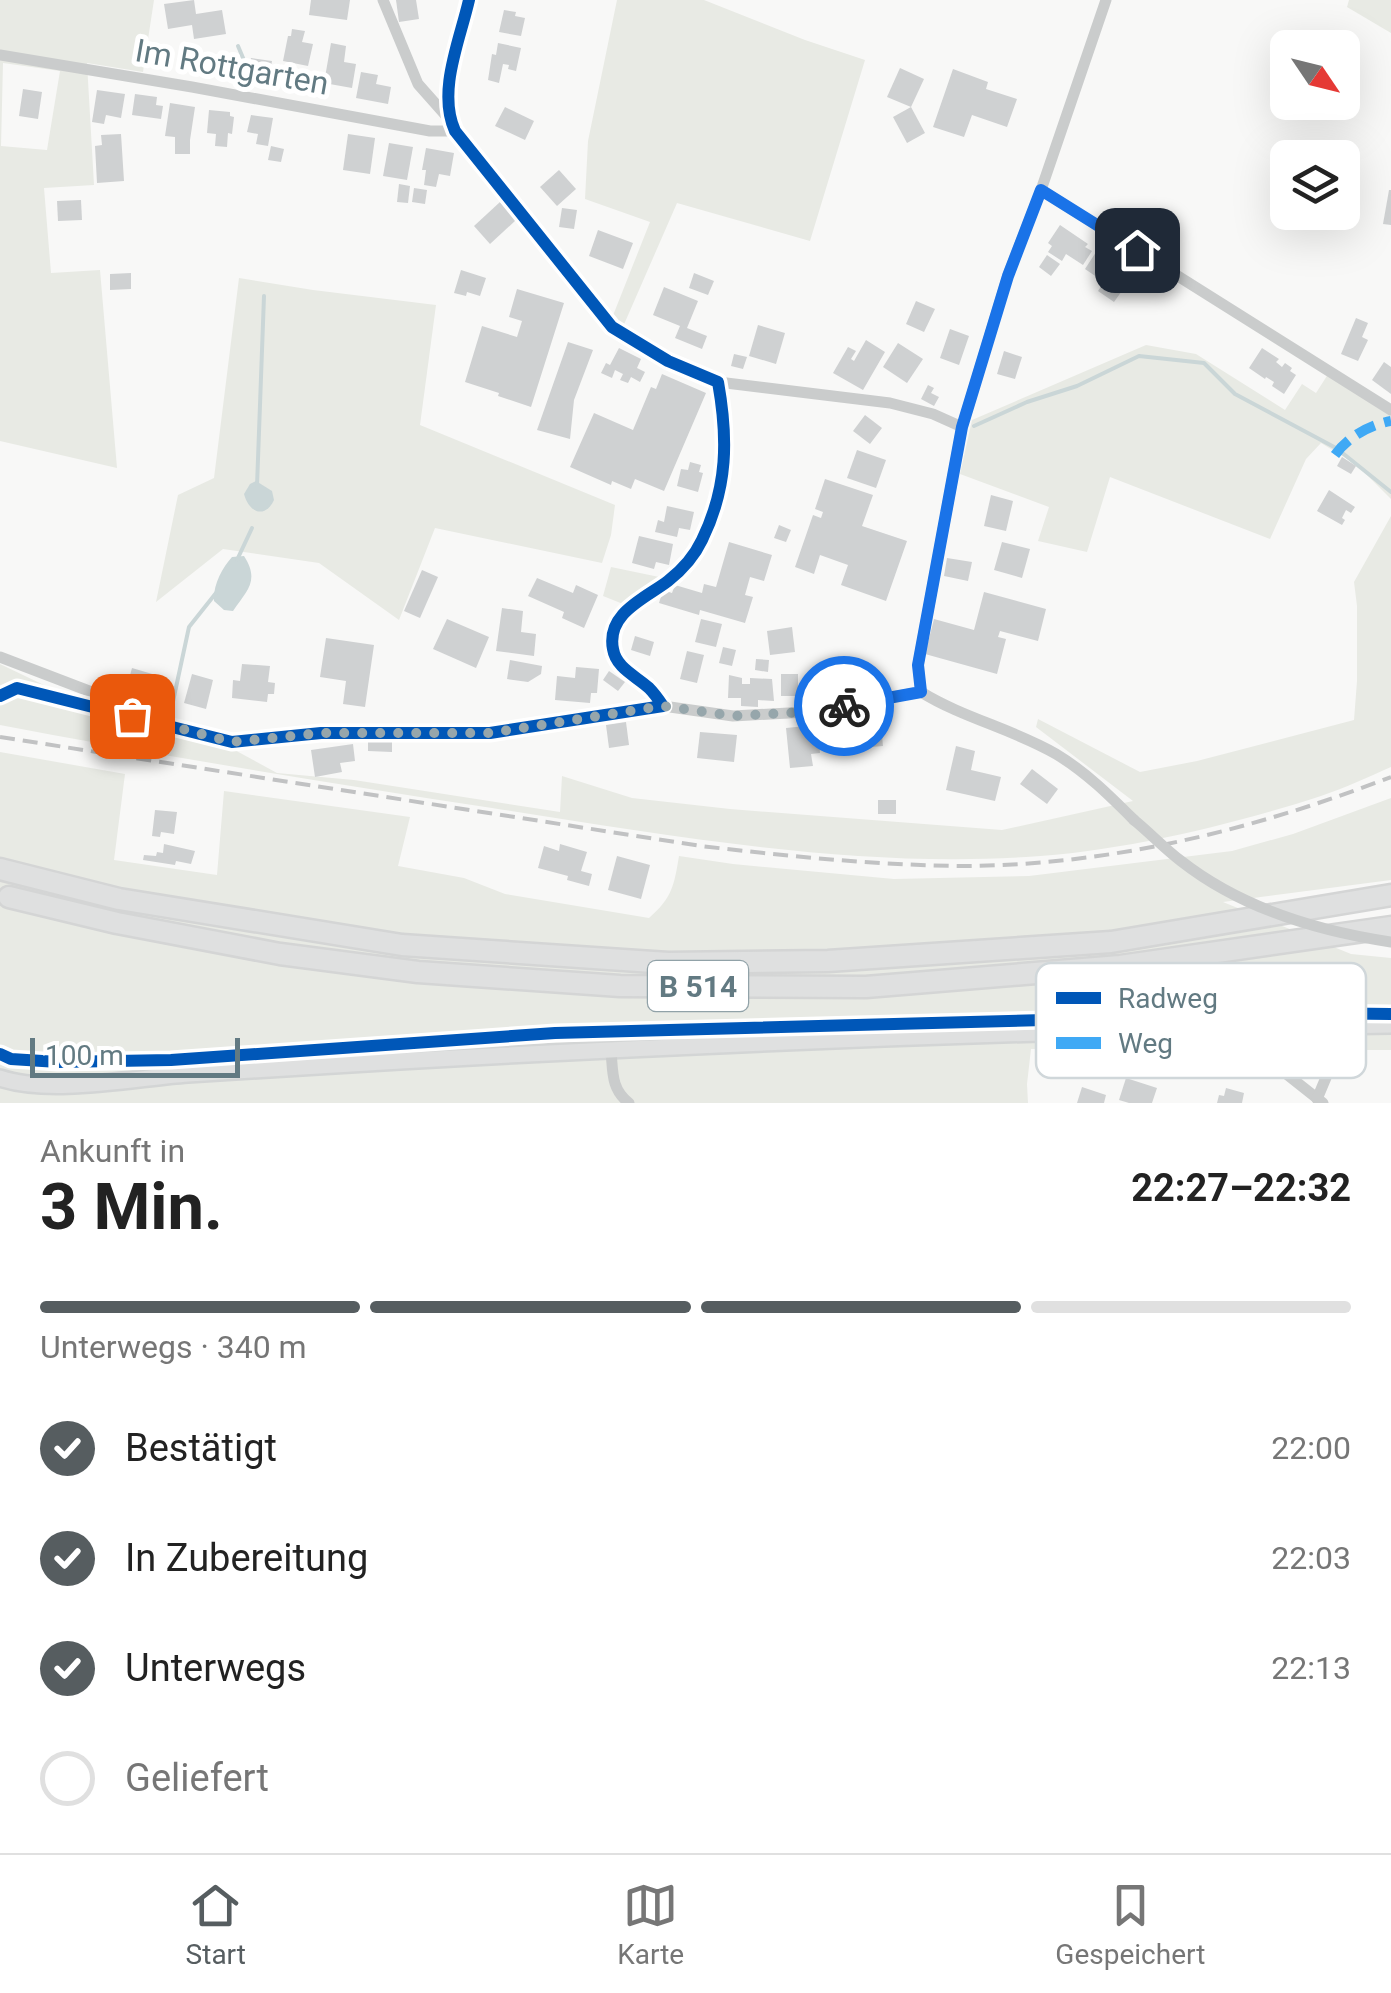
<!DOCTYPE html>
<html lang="de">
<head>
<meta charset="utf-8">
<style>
	:root { --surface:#fff; --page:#f6f6f6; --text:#222; --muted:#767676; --line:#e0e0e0; --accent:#565d60 }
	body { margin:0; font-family:Roboto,sans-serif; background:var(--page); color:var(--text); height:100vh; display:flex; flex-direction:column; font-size:38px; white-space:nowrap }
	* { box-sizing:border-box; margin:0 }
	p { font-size:32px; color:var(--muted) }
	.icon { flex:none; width:55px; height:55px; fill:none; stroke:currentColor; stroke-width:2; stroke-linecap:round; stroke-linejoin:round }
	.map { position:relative; height:1103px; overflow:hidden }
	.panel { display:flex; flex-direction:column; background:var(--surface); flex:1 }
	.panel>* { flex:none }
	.needle { width:65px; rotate:125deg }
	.tools { position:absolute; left:1270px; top:30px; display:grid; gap:20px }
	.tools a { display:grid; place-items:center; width:90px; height:90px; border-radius:15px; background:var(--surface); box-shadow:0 10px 40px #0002; font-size:50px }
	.scale { position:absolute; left:30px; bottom:25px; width:210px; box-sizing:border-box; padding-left:10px; border:5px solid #627a82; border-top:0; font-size:28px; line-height:35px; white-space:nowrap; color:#627a82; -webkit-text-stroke:8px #fff; paint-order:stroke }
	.pin { position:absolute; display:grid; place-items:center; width:85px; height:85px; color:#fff; margin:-42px; border-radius:20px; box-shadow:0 5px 15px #0006 }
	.courier { position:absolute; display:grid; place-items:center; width:100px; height:100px; margin:-50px; border:8px solid #1a73e8; border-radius:50%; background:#fff; color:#222; box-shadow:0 2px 12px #0007 }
	.overview em { font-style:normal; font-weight:700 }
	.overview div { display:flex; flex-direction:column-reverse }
	.overview { display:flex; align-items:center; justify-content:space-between; height:170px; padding:0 40px }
	h1 { font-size:65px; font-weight:700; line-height:75px }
	.bar { display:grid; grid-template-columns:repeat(4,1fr); gap:15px 10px; align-content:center; height:120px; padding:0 40px }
	.bar i { height:12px; border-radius:8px; background:var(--line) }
	.bar .selected { background:var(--accent) }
	.bar p { grid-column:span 4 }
	ol { padding:0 40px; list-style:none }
	li { display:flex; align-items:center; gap:30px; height:110px }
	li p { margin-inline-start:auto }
	li .icon { padding:10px; border-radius:50%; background:var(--accent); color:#fff; stroke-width:4 }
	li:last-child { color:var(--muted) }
	li i { width:55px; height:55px; border:5px solid var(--line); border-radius:50% }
	.dock { display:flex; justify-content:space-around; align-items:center; height:140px; border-top:2px solid var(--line); background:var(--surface); font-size:28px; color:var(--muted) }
	.dock a { display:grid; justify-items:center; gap:5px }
	.dock .selected { color:var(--accent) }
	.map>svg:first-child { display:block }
	.green { fill:#e8eae4; fill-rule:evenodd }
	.water { fill:#cad6d7 }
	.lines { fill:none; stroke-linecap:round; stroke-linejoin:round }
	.stream { stroke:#cad6d7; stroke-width:4 }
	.building { fill:#cfd1d2 }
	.secondary-casing { stroke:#d3d5d5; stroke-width:20 }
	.highway-casing { stroke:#d4d5d5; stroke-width:25 }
	.street { stroke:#cacccc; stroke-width:11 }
	.secondary { stroke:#dfe0e0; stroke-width:15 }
	.highway { stroke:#dfe0e0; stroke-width:20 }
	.rail { stroke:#c1c2c3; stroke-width:4; stroke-dasharray:15 8; stroke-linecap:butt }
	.street-bridge { stroke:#cacccc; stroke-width:11 }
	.quiet { stroke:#3fa9f5; stroke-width:10; stroke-dasharray:20 10; stroke-linecap:butt }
	.cycleway-casing { stroke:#fff; stroke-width:19 }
	.cycleway { stroke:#0057b8; stroke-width:12 }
	.done { stroke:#96a6ab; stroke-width:10; stroke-dasharray:0 18 }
	.route { stroke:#1a73e8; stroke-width:12 }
	.labels { text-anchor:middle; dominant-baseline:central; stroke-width:10; stroke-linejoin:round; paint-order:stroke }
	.shield { fill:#fff; stroke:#91a2a8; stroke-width:2.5 }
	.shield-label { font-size:30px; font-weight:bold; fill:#627a82 }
	.street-label { font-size:32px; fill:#627a82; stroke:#fff }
	.key { fill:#fff; stroke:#d0d7da; stroke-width:2.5 }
	.key-label { font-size:28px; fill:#627a82 }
</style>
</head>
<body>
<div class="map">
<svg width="1391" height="1103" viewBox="0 0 1391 1103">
	<rect width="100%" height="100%" fill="#f8f8f7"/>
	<g class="green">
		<path d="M0 0H154L143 72 87 63 94 185 44 188 51 273 100 270 117 468 0 441ZM3 63 60 71 47 150 1 146Z"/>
		<polygon points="617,0 704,0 805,40 865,60 810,241 677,203 622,329 613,324 612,318 650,222 585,199 588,141"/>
		<polygon points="1349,0 1391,0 1391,33 1347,7"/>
		<polygon points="239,278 313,290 436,305 420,425 615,505 611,535 602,563 435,528 399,620 319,563 223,549 156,602 178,495 214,478"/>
		<polygon points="1146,345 1196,354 1285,410 1302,384 1316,393 1332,368 1391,406 1391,499 1357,465 1321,443 1306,459 1270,539 1110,477 1087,552 1038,541 1049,507 960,474 972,420"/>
		<path d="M1391 516V767C1368 777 1345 788 1321 796 1232 825 1120 852 1026 857 849 868 667 835 492 808 328 783 163 756 0 725V664L96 710 231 748 277 773 354 780 560 812 562 776 632 798 730 809 1002 830 1133 801 1036 727 1038 719 1140 772 1197 761 1354 720 1357 681V606L1354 582Z"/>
		<path d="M611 567 664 578C654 588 637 592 623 604L603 596Z"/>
		<path d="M0 752 125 774 114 860 217 875 224 791 410 817 398 866 464 878 505 894 649 918C672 898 674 886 679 856L733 864 894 879 1029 876 1232 851 1293 834 1391 798V880L1223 902 1351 954 1391 958V1050L1031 1049 1027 1084 1028 1103H0Z"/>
	</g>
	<g class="water">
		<path d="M256 481 272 491 274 500C265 519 249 513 244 494L250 484Z"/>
		<path d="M244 556C260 581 247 590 233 611L224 610 214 601C213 585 222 568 232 557Z"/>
	</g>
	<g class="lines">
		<g class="stream">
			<polyline points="238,46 246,65 244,87"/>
			<polyline points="974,426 1027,402 1077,386 1139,356 1204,363 1235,394 1336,448"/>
			<polyline points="1340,451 1391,492"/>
			<polyline points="257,486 264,296"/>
			<polyline points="237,560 252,528"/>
			<polyline points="172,706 189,627 216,593"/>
		</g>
	</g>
	<g class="building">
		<polygon points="194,0 196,14 222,10 226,34 194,39 192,25 168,29 164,4"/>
		<polygon points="311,0 350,0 347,20 309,15"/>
		<polygon points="396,0 416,0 419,19 399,22"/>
		<polygon points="504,10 516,12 515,16 525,18 521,36 499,32"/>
		<polygon points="292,29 305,31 302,42 313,44 308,66 283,61 288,36 291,36"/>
		<polygon points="331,43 346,46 344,62 356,64 352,88 324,83"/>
		<polygon points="498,43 521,48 516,71 508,69 509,65 503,64 499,83 488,80 492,54 496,55"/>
		<polygon points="251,58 272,61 268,86 247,82"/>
		<polygon points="900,68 924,79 911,107 887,97"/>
		<polygon points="953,69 988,82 986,89 1017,99 1007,127 972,115 964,137 933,127"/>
		<polygon points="361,72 378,75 376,84 391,87 388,104 356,98"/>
		<polygon points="23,89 42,92 38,119 19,116"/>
		<polygon points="97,90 125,94 121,118 106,115 104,124 92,122"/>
		<polygon points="135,94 157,97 156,105 163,106 161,119 132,115"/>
		<polygon points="170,103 195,107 190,140 190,154 175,154 175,137 165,136"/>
		<polygon points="505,107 534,121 525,140 495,126"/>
		<polygon points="911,107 925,133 907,143 893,117"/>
		<polygon points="209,110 230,112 230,116 234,117 232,134 228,133 227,147 215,146 216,134 207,133"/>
		<polygon points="251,115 273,118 268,146 256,144 258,134 247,132"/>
		<polygon points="121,134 124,181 97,183 95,146 102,145 101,135"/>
		<polygon points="348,134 375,138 370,174 343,170"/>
		<polygon points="389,143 413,147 407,180 383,176"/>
		<polygon points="271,146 284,149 281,162 268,160"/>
		<polygon points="426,148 454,153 450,176 439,174 436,187 424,185 426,170 422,170"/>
		<polygon points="559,170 576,189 557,206 540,187"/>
		<polygon points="399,184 410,186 408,203 397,202"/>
		<polygon points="414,188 427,190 425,204 412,202"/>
		<polygon points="1389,190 1391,190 1391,225 1383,224"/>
		<polygon points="81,200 82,220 58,221 57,201"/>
		<polygon points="500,202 516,220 490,244 474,226"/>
		<polygon points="562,208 577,210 574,229 559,227"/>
		<polygon points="1060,225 1088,244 1085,247 1092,251 1083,265 1066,254 1062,261 1048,252 1052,246 1048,243"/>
		<polygon points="598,230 633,243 623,269 589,256"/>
		<polygon points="1098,249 1134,274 1114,302 1098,291 1104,282 1085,269"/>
		<polygon points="1047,255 1060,264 1051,276 1039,267"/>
		<polygon points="461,270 486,278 480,296 467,292 466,296 454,293"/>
		<polygon points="131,273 131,289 110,290 110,274"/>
		<polygon points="694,273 714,281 708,295 689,288"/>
		<polygon points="664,287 698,301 687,328 707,336 702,349 675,338 680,326 653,315"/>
		<polygon points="517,289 564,303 531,407 498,396 499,393 465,382 482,326 517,337 522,321 509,317"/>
		<polygon points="916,301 935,309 924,332 906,324"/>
		<polygon points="1356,318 1368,323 1362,337 1368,340 1358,361 1341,354"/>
		<polygon points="758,325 785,333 776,364 749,356"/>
		<polygon points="950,329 969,336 959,365 940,358"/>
		<polygon points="866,340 885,352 863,390 833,373 848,347 856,351 851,359 854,361"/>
		<polygon points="568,342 593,350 574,400 570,439 537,430"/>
		<polygon points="898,343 923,359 907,383 883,367"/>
		<polygon points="619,348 641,359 637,368 645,372 640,382 631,377 628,383 620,380 623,374 615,370 612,378 601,373 606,363 610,365"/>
		<polygon points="1262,348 1279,359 1276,362 1282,367 1285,363 1292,368 1290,371 1296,375 1284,394 1272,386 1274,382 1266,377 1265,379 1249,368"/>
		<polygon points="1004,351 1022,357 1015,379 997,374"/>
		<polygon points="734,354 747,357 743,369 731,366"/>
		<polygon points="1384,362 1391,367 1391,394 1372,380"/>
		<polygon points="662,374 706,393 664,491 635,479 631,489 612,481 611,485 570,467 594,413 633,430 651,387 656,389"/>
		<polygon points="928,385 934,388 931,393 939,397 934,406 921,399"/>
		<polygon points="865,415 882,428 870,444 853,431"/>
		<polygon points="857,450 886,460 876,488 847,478"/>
		<polygon points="1342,457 1356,466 1351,474 1337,466"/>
		<polygon points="690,462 701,465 699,472 703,473 698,492 677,486 681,469 688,470"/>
		<polygon points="825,479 873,495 862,526 907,541 886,601 841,585 848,565 820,555 814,574 795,567 813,515 821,518 823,512 815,509"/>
		<polygon points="1329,490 1355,507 1351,513 1346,510 1342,518 1345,520 1342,525 1317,511"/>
		<polygon points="991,495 1013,501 1006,531 984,526"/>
		<polygon points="667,506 694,512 690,530 679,528 677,537 655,532 658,520 664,522"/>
		<polygon points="779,525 791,530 786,542 774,538"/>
		<polygon points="639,536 673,544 669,565 656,562 654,569 632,563"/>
		<polygon points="729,542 772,555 764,581 750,577 745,595 753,597 745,623 700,610 699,615 659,603 663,590 672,593 675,585 702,593 704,584 716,587"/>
		<polygon points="1002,542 1030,549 1022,578 994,570"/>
		<polygon points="947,558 972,562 968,581 944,576"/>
		<polygon points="422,570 438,577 420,618 404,611"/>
		<polygon points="537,578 573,593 576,585 598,595 584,628 562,618 564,612 528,596"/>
		<polygon points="984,592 1046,609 1038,641 1000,631 998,637 1006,639 997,674 925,654 934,619 974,630"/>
		<polygon points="502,608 523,611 521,632 536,634 534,656 496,651"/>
		<polygon points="447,619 489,637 476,668 433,649"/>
		<polygon points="701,619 722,624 716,647 695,642"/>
		<polygon points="792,627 795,652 770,655 767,631"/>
		<polygon points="635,636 654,642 650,656 631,650"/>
		<polygon points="326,638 374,645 365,707 343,704 346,681 320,677"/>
		<polygon points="723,647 736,650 732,666 719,663"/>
		<polygon points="687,651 704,655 697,683 680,679"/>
		<polygon points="756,659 769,660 768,672 755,670"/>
		<polygon points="510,660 542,666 541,674 528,682 507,679"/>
		<polygon points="242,664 270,666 268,682 275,683 274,694 268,694 267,702 232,698 233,680 240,681"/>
		<polygon points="576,667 599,669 597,693 591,693 590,703 555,700 557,676 575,678"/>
		<polygon points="132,668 159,676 157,683 170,687 166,701 152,698 150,705 124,698"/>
		<polygon points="858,669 878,679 871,694 851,685"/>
		<polygon points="609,671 625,682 618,691 603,680"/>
		<polygon points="192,674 213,680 206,709 184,703"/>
		<rect x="781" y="674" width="17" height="22"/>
		<polygon points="729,675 742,678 742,684 750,684 750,678 772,679 774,701 758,700 758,707 741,706 741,698 728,698"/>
		<polygon points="626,722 629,745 609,748 606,725"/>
		<polygon points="817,725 820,753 811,754 813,766 790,768 786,728"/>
		<polygon points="881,725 883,746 848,749 846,728"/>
		<polygon points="700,732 737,735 734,762 697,758"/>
		<polygon points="368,741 392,742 392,752 368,751"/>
		<polygon points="353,744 355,761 340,763 342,772 315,777 311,750"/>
		<polygon points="956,746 975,751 971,770 1001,777 995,801 946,790"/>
		<polygon points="1032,769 1058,789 1047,804 1020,784"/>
		<rect x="878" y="800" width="18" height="14"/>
		<polygon points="155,810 177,812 174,834 161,832 160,837 152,836"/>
		<polygon points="164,844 195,851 191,864 176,861 175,865 143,860 144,855 156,856 157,852 163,853"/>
		<polygon points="560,844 587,852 581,871 592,874 589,886 567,880 568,876 538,868 544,846 559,851"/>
		<polygon points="617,856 650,865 641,899 608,890"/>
		<polygon points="1126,1078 1157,1088 1152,1103 1129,1103 1119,1100"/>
		<polygon points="1082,1087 1106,1095 1104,1103 1077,1103"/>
		<polygon points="1226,1088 1244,1093 1242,1103 1217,1103 1219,1095 1224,1096"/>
	</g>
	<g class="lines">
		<g class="secondary-casing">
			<path id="secondary" d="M0 1078C51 1095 133 1078 188 1074 259 1069 329 1066 400 1061 730 1042 1061 1030 1391 1025"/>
		</g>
		<g class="highway-casing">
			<g id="highway">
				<polyline points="0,869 119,899 402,945 668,963 828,961 1111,942 1391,895"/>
				<polyline points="9,897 117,923 280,954 418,972 620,986 866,987 1120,966 1391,927"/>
			</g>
		</g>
		<g class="street">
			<polyline points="383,0 418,84 449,119"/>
			<path d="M469 0C460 40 437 91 455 131L612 327 668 361 718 382 890 403 933 414 962 427"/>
			<polyline points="0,55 192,87 430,131 455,131"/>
			<polyline points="1041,190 1391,410"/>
			<polyline points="0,657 89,691 99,708"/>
			<polyline points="921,692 918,665 962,427 1008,275 1041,190 1106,0"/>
			<path d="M0 696 17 688 232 742 321 733H490L663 706 733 716 806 712 921 692C963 718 1013 729 1056 754 1086 772 1110 796 1134 820"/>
			<path d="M663 706C659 700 654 693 649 688 636 676 616 668 613 649 606 613 646 598 668 581 682 570 694 557 702 540 728 487 728 438 718 382"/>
			<path d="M611 1051C613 1072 611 1089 629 1103"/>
			<polyline points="1105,1060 1270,1061 1323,1103"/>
			<polyline points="1274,1061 1330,1068 1317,1099"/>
		</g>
		<use href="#secondary" class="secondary"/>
		<use href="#highway" class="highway"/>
		<path class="rail" d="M0 737 701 846C787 856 873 865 960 866 1108 866 1253 830 1391 777"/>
		<path class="street-bridge" d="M1134 820C1150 833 1165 849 1181 861 1241 908 1317 931 1391 942"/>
		<path class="quiet" d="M1335 455C1348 437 1369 425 1391 421"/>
		<g class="cycleway-casing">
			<g id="cycleway">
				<path d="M0 696 17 688 232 742 321 733H490L663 706C659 700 654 693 649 688 636 676 616 668 613 649 606 613 646 598 668 581 682 570 694 557 702 540 728 487 728 438 718 382L668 361 612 327 455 131C437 91 460 40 469 0"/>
				<polyline points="0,1054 11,1059 58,1062 171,1060 555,1033 1308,1013 1391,1014"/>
			</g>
		</g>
		<use href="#cycleway" class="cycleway"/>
	</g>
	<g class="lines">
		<polyline class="done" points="132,716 232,742 322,733 490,733 663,706 733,716 806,712 844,706"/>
		<polyline class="route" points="844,706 921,692 918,665 962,427 1008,276 1041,190 1137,250"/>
	</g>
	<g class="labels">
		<rect class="shield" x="648" y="961" width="100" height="50" rx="8"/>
		<g class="shield-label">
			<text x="698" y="986">B 514</text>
		</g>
		<g class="street-label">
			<text transform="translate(232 67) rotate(10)">Im Rottgarten</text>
		</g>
	</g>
	<rect x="1036" y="963" width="330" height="115" rx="15" class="key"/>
	<rect x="1056" y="992" width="45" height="12" fill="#0057b8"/>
	<rect x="1056" y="1037" width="45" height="12" fill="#3fa9f5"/>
	<g class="key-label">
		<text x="1118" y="1008">Radweg</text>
		<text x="1118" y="1053">Weg</text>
	</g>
</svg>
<div class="tools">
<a><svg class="needle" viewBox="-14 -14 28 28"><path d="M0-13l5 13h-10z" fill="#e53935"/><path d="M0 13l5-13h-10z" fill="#767676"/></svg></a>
<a><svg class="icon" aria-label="layers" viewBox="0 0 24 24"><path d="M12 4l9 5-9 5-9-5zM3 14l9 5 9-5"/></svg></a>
</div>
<div class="scale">100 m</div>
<div class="pin" style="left:132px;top:716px;background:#ea580c"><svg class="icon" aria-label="bag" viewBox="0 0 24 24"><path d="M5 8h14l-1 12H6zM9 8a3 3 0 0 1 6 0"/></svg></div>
<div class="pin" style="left:1137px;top:250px;background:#1f2937"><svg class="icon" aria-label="home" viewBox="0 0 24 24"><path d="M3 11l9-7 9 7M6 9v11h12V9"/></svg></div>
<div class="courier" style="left:844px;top:706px"><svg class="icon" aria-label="bike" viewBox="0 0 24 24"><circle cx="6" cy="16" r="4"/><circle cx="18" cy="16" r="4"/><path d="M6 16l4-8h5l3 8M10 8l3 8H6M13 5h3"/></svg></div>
</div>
<section class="panel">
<div class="overview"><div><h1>3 Min.</h1><p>Ankunft in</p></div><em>22:27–22:32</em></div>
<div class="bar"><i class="selected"></i><i class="selected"></i><i class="selected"></i><i></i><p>Unterwegs · 340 m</p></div>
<ol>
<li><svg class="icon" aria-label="check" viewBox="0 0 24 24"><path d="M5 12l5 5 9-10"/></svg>Bestätigt<p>22:00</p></li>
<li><svg class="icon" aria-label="check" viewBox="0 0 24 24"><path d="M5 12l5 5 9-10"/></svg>In Zubereitung<p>22:03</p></li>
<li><svg class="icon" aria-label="check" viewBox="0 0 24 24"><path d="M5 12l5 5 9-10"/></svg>Unterwegs<p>22:13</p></li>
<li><i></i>Geliefert</li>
</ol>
</section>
<nav class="dock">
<a class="selected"><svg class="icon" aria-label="home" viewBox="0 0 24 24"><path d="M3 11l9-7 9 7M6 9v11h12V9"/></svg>Start</a>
<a><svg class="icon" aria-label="map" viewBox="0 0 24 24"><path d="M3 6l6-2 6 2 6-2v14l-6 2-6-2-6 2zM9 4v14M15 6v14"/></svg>Karte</a>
<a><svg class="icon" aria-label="saved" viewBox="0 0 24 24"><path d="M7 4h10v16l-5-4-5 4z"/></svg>Gespeichert</a>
</nav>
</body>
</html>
